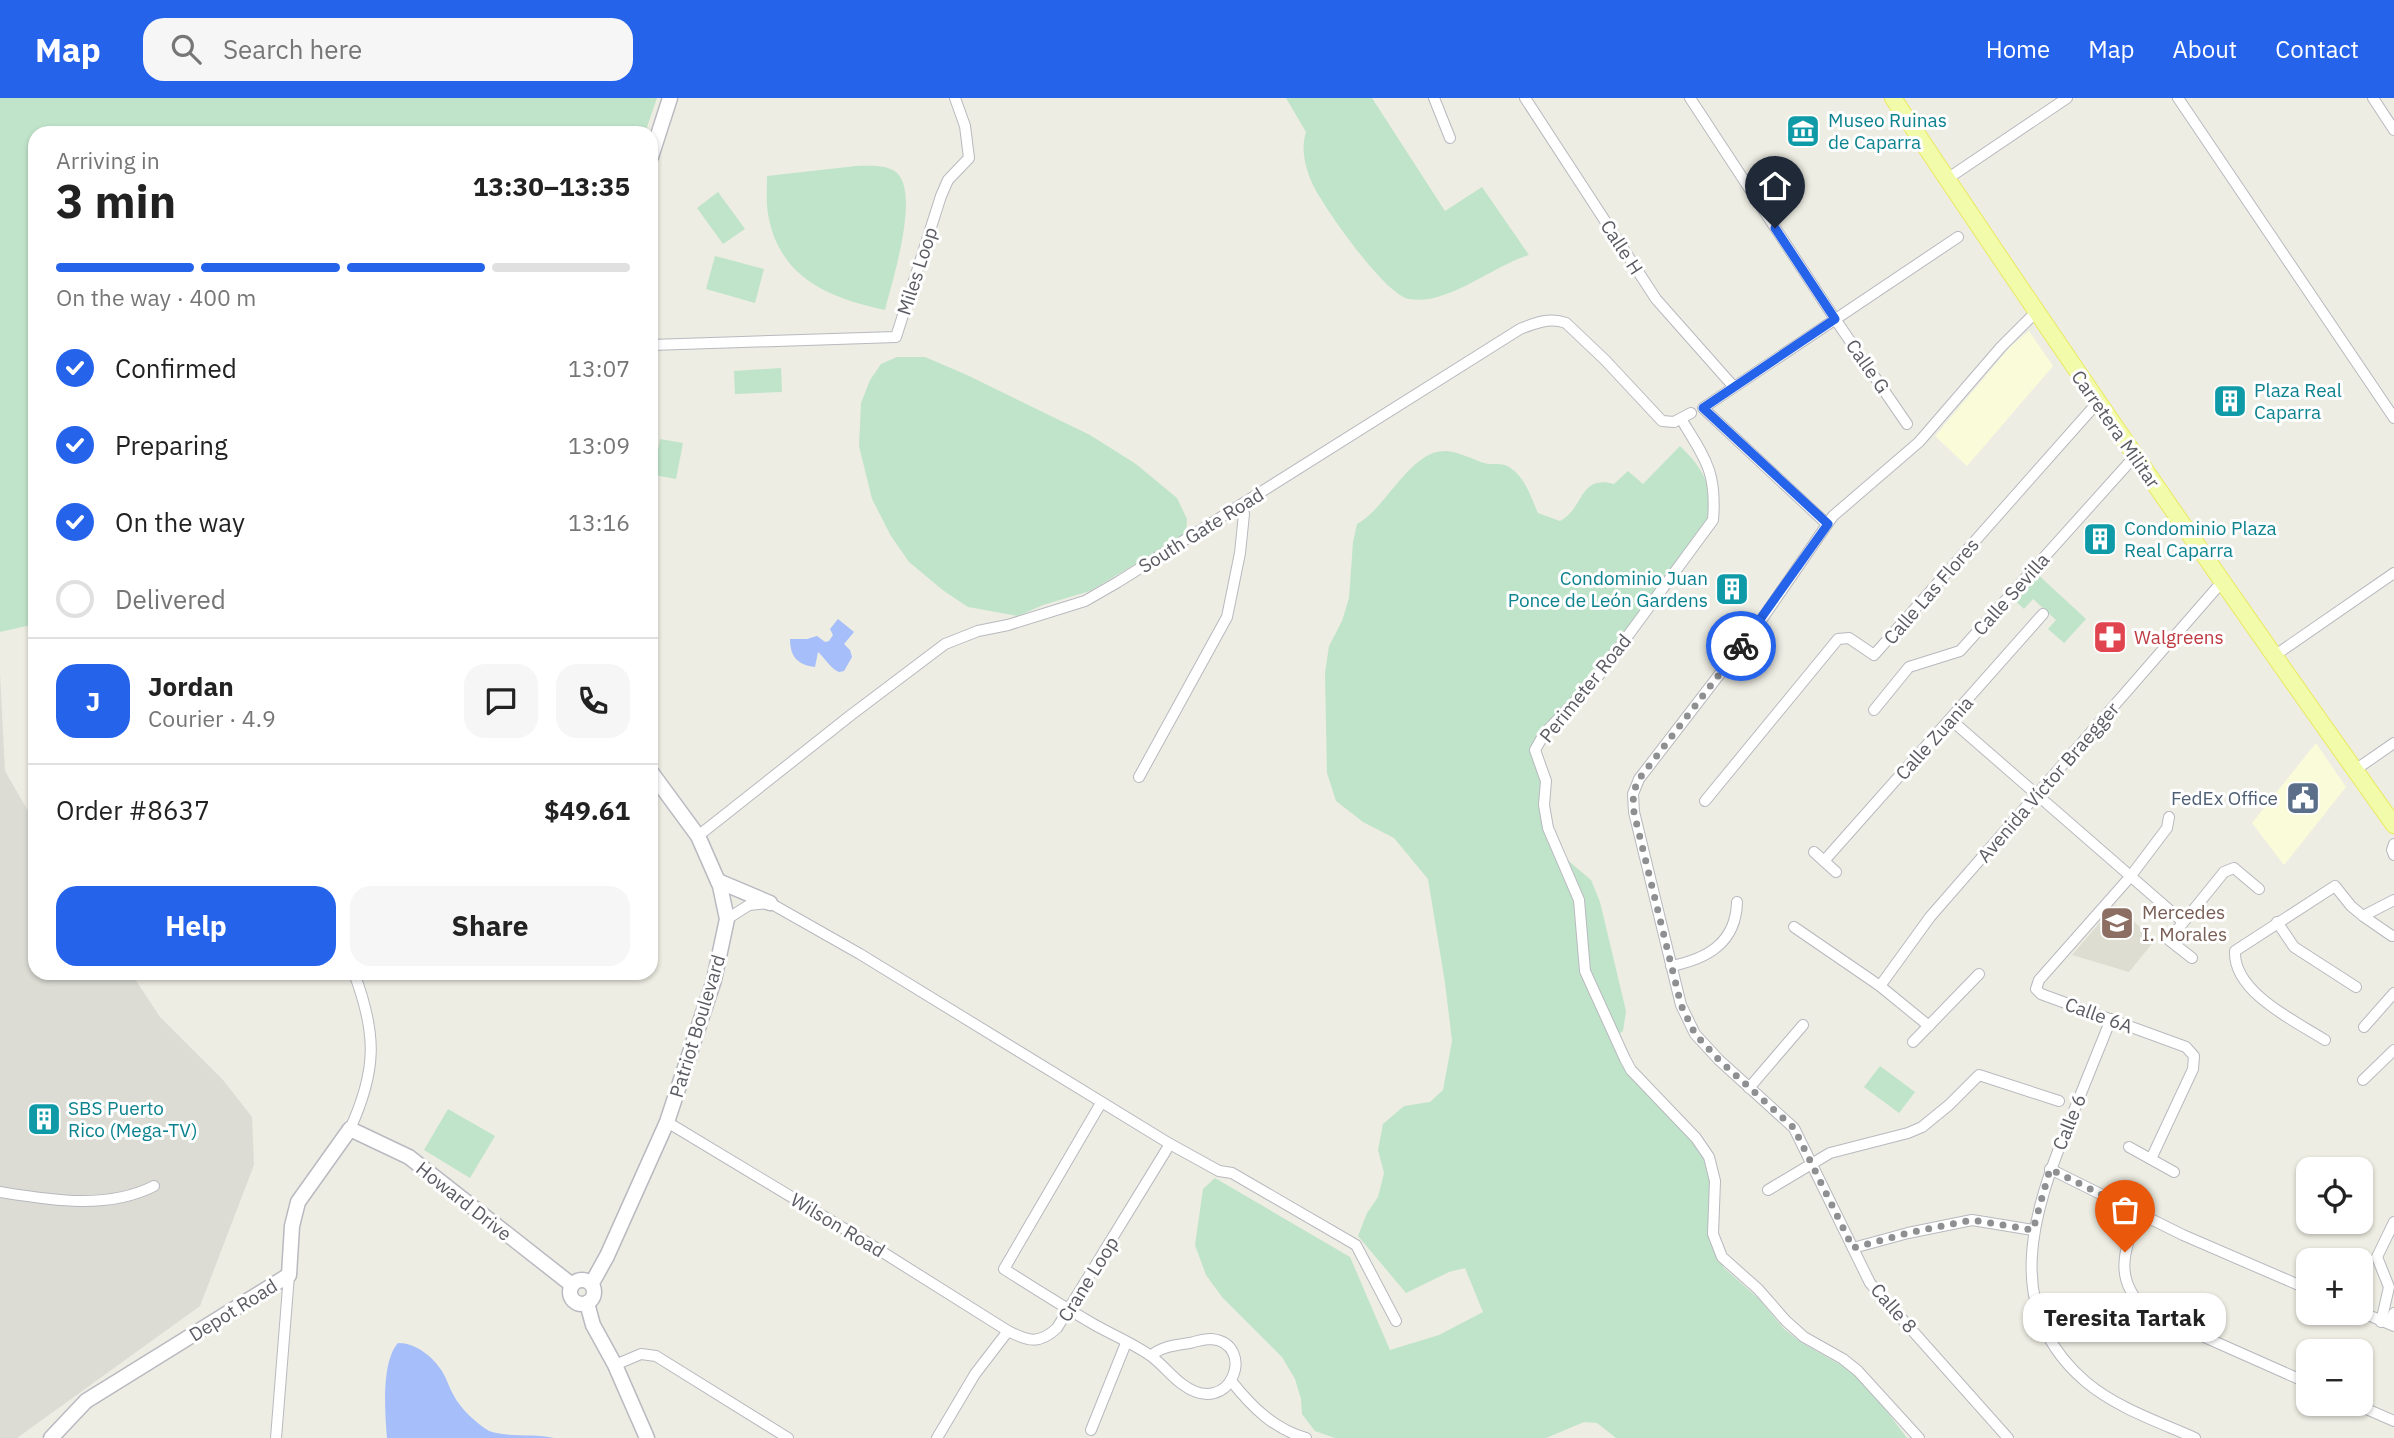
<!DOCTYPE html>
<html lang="en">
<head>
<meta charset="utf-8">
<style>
	:root { --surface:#fff; --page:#f6f6f6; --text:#222; --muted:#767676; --line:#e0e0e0; --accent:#2563eb }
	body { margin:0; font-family:"IBM Plex Sans",sans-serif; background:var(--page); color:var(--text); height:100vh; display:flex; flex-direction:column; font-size:26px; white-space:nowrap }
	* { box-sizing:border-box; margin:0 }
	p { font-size:23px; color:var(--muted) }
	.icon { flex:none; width:38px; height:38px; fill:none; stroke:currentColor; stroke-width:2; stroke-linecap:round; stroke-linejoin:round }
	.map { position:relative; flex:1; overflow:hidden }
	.details { position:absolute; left:28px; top:28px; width:630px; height:854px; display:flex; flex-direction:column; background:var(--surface); border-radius:21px; box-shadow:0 2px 5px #0004 }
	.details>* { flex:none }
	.buttons { position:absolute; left:2296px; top:1059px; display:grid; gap:14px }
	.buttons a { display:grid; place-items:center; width:77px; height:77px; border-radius:14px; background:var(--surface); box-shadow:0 2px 5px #0004; font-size:35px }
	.pin { position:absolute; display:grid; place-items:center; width:60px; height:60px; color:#fff; margin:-72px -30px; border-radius:50% 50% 50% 0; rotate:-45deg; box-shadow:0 0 7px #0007 }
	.pin .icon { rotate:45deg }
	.courier { position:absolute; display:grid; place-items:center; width:70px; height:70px; margin:-35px; border:5px solid #2563eb; border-radius:50%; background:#fff; color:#222; box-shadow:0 2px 9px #0007 }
	.bubble { position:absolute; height:49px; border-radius:21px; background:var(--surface); box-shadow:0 2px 5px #0004; font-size:23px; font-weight:700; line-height:49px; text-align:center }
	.headline em { font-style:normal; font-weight:700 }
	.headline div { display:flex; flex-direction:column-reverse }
	.headline { display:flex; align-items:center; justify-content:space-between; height:119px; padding:0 28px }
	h1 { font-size:46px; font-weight:700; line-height:52px }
	.bar { display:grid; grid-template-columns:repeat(4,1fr); gap:10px 7px; align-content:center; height:84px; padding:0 28px }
	.bar i { height:9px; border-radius:5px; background:var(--line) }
	.bar .on { background:var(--accent) }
	.bar p { grid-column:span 4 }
	.line { display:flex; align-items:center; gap:18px; padding:0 28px; border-top:2px solid var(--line) }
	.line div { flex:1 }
	.round { display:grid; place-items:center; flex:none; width:74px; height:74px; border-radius:21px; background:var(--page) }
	ol { padding:0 28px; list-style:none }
	li { display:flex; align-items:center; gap:21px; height:77px }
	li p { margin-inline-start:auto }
	li .icon { padding:7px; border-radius:50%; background:var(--accent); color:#fff; stroke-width:4 }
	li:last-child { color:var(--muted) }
	li i { width:38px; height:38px; border:4px solid var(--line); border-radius:50% }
	.primary-button { display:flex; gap:14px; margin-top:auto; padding:14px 28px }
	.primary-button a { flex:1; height:80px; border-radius:21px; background:var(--accent); color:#fff; font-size:28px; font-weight:700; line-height:80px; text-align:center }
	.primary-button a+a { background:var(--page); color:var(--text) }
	header { display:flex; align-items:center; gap:42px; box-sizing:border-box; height:98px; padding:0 35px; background:var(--accent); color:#fff }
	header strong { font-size:33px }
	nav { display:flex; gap:38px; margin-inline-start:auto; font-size:24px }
	.search { width:490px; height:63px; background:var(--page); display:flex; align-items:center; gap:18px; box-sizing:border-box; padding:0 24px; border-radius:21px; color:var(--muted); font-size:26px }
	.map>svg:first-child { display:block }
	.commercial { fill:#fafcd9 }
	.industrial { fill:#dcdcd5 }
	.education { fill:#ddddd1 }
	.green { fill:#c0e4ca }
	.water { fill:#a6befa }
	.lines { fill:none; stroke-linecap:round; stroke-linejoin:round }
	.street-casing { stroke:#b8b9bf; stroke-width:12 }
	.secondary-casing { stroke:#b9b9c1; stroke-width:17 }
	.primary-casing { stroke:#eae95f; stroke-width:18 }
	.street { stroke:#fff; stroke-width:10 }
	.secondary { stroke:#fff; stroke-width:14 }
	.primary { stroke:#f2fbaa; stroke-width:16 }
	.done { stroke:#8e8f90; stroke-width:7; stroke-dasharray:0 12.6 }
	.route { stroke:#2563eb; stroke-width:9 }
	.labels { text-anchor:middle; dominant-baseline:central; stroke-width:6; stroke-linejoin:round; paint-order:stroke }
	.culture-label { font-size:19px; fill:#0d838f; stroke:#fff; text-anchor:start }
	.street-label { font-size:19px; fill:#5b5c63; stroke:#fff }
	.health-label { font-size:19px; fill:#be3a42; stroke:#fff; text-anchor:start }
	.service-label { font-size:19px; fill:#4e5e75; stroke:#fff; text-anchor:end }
	.education-label { font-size:19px; fill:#785e54; stroke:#fff; text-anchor:start }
</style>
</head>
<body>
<header>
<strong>Map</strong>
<div class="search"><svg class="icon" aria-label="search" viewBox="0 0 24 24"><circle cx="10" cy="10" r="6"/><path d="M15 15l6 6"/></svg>Search here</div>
<nav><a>Home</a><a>Map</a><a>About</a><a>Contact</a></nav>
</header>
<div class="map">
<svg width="2394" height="1340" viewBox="0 0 2394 1340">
	<rect width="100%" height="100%" fill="#edede3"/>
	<g class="commercial">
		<polygon points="2029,233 2053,268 1967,368 1935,338 2011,248"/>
		<polygon points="2316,645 2346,689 2284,767 2252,725"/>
	</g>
	<polygon class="industrial" points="0,575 5,673 35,725 35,875 131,875 160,919 223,982 252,1019 254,1067 200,1208 17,1340 0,1340"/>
	<polygon class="education" points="2115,807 2155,842 2129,874 2072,857"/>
	<g class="green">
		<polygon points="0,0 657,0 645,35 35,35 35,526 0,534"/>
		<path d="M1286 0H1372L1445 113 1482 89 1529 157C1492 168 1447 208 1409 201 1385 197 1327 113 1315 91 1306 74 1300 52 1306 34Z"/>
		<path d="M856 68C869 68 887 66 897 75 920 97 892 184 885 212 829 200 779 180 768 116 766 104 767 90 767 78Z"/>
		<polygon points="718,94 745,131 723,146 697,110"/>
		<polygon points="715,158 764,171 755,205 706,191"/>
		<polygon points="897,259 925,259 967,277 1090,337 1136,366 1177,400 1187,421 1186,436 1090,493 1043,507 1018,518 968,509 944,493 909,464 891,438 872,401 859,348 861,305 870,282 881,266"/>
		<polygon points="781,270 782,294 735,296 734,273"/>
		<polygon points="660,341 683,345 676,381 654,377"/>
		<path d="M1680 348C1705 372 1714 390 1707 425L1579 596 1539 633 1534 645 1547 685 1552 731 1564 759 1591 782 1600 804 1626 913 1623 933 1611 942 1626 973 1703 1055 1710 1076 1711 1137 1713 1150 1724 1170 1758 1200 1784 1231 1802 1245 1853 1274 1866 1286 1907 1340H1616L1597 1325 1584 1324 1546 1340H1335L1315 1333 1302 1316 1301 1301 1295 1281 1282 1259 1222 1199 1206 1177 1195 1147 1203 1091 1215 1080 1350 1159 1390 1252 1439 1237 1483 1214 1465 1170 1449 1174 1406 1195 1358 1138 1367 1115 1378 1099 1384 1075 1378 1052 1383 1026 1404 1008 1430 1004 1443 992 1452 943 1445 885 1428 781 1394 740 1363 724 1336 703 1327 675 1325 575 1329 548 1342 523 1349 500 1353 444 1357 426C1386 411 1411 350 1447 353 1459 354 1472 361 1484 365 1490 367 1499 365 1505 367 1525 376 1530 398 1538 415L1560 423C1584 411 1579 376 1614 386L1628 373 1643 386Z"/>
		<polygon points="2034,473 2086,521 2064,545 2048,531 2056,522 2033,501 2024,511 2011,499"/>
		<polygon points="1880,968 1915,994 1899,1015 1864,989"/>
		<polygon points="448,1011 495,1038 470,1080 424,1052"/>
	</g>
	<g class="water">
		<path d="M838 521 854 534 844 546 850 552 852 559 844 573 839 574C831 571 825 560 818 554L815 569C798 567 790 559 790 541H807L817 538 825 544 829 543 833 537 830 531Z"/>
		<path d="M398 1245C416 1245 432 1258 442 1273 447 1281 449 1290 454 1298 461 1311 476 1325 489 1333 509 1340 533 1335 554 1340H387C385 1315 381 1264 398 1245Z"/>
	</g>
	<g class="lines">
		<g class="street-casing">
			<g id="street">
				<polyline points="1434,0 1450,40"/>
				<polyline points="1525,0 1656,201 1733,288"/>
				<polyline points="1690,0 1835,221 1907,326"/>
				<polyline points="2178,0 2394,320"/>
				<polyline points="2373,0 2394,32"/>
				<polyline points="1947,81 2067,0"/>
				<polyline points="651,247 896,239 941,98 948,82 969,60 965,28 955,0"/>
				<path d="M1681 321C1705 360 1717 374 1713 422L1596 581 1544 636 1535 652 1546 683 1544 707 1548 730 1579 802 1585 873 1625 961 1631 972 1696 1040 1709 1059 1715 1083 1713 1136 1722 1159 1758 1191 1786 1223 1804 1239 1843 1261 1858 1273 1919 1340"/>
				<polyline points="1827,426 1703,310 1958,139"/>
				<polyline points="2274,558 2394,475"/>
				<polyline points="1874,612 1909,569 1960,553 2135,358"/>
				<polyline points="1950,621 2182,823"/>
				<polyline points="2355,672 2394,645"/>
				<polyline points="1139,679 1227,519 1240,455 1244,416 1241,407"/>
				<polyline points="1705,703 1838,541 1849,540 1874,557 2098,304"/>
				<path d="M698 738 851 617 945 546 978 533 1008 527 1085 503 1118 484 1520 231C1535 225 1550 219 1566 225L1605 262 1662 323 1674 324 1691 315"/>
				<polyline points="2394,746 2392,752 2394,757"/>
				<polyline points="1814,754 1836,774"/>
				<polyline points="1824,763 2043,516"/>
				<polyline points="2363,818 2392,838"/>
				<polyline points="727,821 749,807 770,805 860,856 1170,1046 1219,1073 1232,1075 1356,1147 1396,1223"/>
				<polyline points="2277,824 2294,849 2356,889"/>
				<polyline points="1794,829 1880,888 1929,928"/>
				<polyline points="2192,860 2169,842 2224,774 2234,770 2259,791"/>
				<path d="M1671 868C1707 861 1736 845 1737 804"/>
				<polyline points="1880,888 1930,819 2221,485"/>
				<path d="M2111 921C2097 956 2083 990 2069 1025 2033 1114 2000 1211 2086 1284 2117 1310 2159 1324 2195 1340"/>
				<polyline points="2364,929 2394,895"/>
				<path d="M2325 942C2295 923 2233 894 2235 853L2335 788 2351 808 2363 818 2394 802"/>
				<polyline points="1913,944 1979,876"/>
				<polyline points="2363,982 2394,952"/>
				<polyline points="1749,990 1803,927"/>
				<path d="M1101 1005 1004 1171C1034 1190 1064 1209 1095 1227 1113 1237 1134 1246 1151 1258 1162 1266 1171 1278 1182 1286 1231 1323 1258 1245 1211 1241 1205 1241 1197 1243 1190 1245 1177 1247 1161 1248 1151 1258"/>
				<polyline points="667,1024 868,1145 1008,1233"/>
				<path d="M350 1031C377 972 377 936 354 875"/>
				<polyline points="2129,1049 2174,1074"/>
				<polyline points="2151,1061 2193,971 2194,958 2186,949 2041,896 2036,891 2039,882 2130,779 2167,730 2169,719"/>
				<polyline points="2050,1071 2183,1137 2308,1191"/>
				<polyline points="1768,1092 1830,1055 1908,1035 1922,1029 1949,1007 1979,977 2059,1003"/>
				<path d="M0 1094C50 1102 107 1112 154 1088"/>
				<path d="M2139 1115C2123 1154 2113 1183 2148 1214L2308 1285"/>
				<polyline points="1853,1150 1908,1135 1972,1122 2033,1132"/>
				<polyline points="2361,1214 2394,1228"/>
				<polyline points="2381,1224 2389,1189 2377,1159 2394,1124"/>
				<polyline points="2389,1225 2394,1215"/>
				<polyline points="615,1267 641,1256 656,1258 788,1340"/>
				<path d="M1232 1284C1252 1309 1274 1331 1306 1340"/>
				<polyline points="2355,1306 2394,1323"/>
				<polyline points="1091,1332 1126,1245"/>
				<polyline points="276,1340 289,1177"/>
				<path d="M937 1340 975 1276 1008 1233C1028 1243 1039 1247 1057 1230L1170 1046"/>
				<polyline points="2008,1340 1870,1185 1794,1030 1719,962 1695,936 1681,907 1634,714 1633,696 1639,681 1762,521 1833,418 1919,344 2001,249 2035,215"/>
			</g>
		</g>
		<g class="secondary-casing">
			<g id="secondary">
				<polyline points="651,59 670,0"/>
				<polyline points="718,783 770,805"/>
				<circle cx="582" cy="1194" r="12"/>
				<polyline points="592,1185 607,1158 667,1024 714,882 727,821 720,788 698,738 651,674"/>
				<polyline points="587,1205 593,1227 615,1267 647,1340"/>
				<polyline points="51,1340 86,1303 289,1177 292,1128 298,1104 350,1031 409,1059 572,1187"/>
			</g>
		</g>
		<g class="primary-casing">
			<path id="primary" d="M1893 0C2056 245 2223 487 2394 727"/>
		</g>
		<use href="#street" class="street"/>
		<use href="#secondary" class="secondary"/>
		<use href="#primary" class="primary"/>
	</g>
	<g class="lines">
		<polyline class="done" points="1741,548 1639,681 1633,695 1634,715 1681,907 1695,936 1719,962 1794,1030 1853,1150 1908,1135 1972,1122 2033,1132 2050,1071 2139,1115 2125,1154"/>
		<polyline class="route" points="1741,548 1828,426 1703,310 1835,221 1775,130"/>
	</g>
	<defs>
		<g id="museum-square" transform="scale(1.75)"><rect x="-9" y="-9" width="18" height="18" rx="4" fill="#0f9aa8" stroke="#fff"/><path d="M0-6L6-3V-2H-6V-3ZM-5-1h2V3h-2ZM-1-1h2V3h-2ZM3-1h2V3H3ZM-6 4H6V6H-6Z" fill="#fff"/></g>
		<g id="building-square" transform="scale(1.75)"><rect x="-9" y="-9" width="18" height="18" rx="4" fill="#0f9aa8" stroke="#fff"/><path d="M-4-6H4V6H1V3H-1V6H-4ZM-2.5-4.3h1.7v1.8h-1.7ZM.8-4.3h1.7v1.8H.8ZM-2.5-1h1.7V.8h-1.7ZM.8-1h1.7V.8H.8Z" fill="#fff"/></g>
		<g id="pharmacy-square" transform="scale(1.75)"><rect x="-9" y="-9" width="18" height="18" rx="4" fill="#e0444e" stroke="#fff"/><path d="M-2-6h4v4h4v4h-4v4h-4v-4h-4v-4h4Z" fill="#fff"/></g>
		<g id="civic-square" transform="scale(1.75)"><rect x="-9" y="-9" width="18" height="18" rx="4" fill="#5c6f8a" stroke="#fff"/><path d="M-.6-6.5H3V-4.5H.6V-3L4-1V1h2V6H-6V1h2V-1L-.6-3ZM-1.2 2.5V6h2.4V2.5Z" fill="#fff"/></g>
		<g id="school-square" transform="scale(1.75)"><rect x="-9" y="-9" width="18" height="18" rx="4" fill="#8d6e63" stroke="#fff"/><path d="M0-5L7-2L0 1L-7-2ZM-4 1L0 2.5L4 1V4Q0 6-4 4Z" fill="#fff"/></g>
	</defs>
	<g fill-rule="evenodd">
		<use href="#museum-square" x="1803" y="33"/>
		<use href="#building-square" x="2230" y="303"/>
		<use href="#building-square" x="2100" y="441"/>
		<use href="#building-square" x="1732" y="491"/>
		<use href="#pharmacy-square" x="2110" y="539"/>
		<use href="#civic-square" x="2303" y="700"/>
		<use href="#school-square" x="2117" y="825"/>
		<use href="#building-square" x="44" y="1021"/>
	</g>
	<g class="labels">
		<g class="culture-label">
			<text x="1828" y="22">Museo Ruinas<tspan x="1828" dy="22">de Caparra</tspan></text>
			<text x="2254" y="292">Plaza Real<tspan x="2254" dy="22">Caparra</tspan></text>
			<text x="2124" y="430">Condominio Plaza<tspan x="2124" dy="22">Real Caparra</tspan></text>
			<text x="1708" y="480" text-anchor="end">Condominio Juan<tspan x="1708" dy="22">Ponce de León Gardens</tspan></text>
			<text x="68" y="1010">SBS Puerto<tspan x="68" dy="22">Rico (Mega-TV)</tspan></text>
		</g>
		<g class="street-label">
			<text transform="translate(1622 149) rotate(57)">Calle H</text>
			<text transform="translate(917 173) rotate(-72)">Miles Loop</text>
			<text transform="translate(1868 268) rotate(55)">Calle G</text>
			<text transform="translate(2116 331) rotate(55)">Carretera Militar</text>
			<text transform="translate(1201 432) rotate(-32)">South Gate Road</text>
			<text transform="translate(1931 493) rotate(-49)">Calle Las Flores</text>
			<text transform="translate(2011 496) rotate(-48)">Calle Sevilla</text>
			<text transform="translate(1585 590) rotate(-51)">Perimeter Road</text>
			<text transform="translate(1934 640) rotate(-48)">Calle Zuania</text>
			<text transform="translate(2048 684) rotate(-49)">Avenida Víctor Braegger</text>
			<text transform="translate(2099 917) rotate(20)">Calle 6A</text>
			<text transform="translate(697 928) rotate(-73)">Patriot Boulevard</text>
			<text transform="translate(2069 1024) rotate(-68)">Calle 6</text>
			<text transform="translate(464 1103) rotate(38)">Howard Drive</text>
			<text transform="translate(838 1127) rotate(31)">Wilson Road</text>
			<text transform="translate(1088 1181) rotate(-58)">Crane Loop</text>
			<text transform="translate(1894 1210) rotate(49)">Calle 8</text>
			<text transform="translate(233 1212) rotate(-32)">Depot Road</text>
		</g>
		<g class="health-label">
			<text x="2134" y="539">Walgreens</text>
		</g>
		<g class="service-label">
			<text x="2278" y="700">FedEx Office</text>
		</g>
		<g class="education-label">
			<text x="2142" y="814">Mercedes<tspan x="2142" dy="22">I. Morales</tspan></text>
		</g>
	</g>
</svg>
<div class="buttons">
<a><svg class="icon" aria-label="locate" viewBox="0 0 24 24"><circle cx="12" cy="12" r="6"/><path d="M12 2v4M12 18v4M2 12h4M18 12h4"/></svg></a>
<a>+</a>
<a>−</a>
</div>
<div class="pin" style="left:2125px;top:1154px;background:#ea580c"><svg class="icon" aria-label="bag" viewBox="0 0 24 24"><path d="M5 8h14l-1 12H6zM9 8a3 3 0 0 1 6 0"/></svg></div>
<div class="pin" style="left:1775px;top:130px;background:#1f2937"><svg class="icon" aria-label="home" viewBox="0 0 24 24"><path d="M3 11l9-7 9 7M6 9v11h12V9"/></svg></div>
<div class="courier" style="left:1741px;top:548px"><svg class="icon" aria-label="bike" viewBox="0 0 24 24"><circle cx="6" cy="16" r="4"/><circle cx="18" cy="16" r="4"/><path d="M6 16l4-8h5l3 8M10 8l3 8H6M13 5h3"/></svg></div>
<div class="bubble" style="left:2023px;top:1195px;width:203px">Teresita Tartak</div>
<section class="details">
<div class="headline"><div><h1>3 min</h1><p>Arriving in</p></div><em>13:30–13:35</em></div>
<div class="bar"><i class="on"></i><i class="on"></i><i class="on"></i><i></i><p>On the way · 400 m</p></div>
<ol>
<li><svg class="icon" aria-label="check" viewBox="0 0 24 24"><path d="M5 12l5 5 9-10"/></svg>Confirmed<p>13:07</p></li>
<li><svg class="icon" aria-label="check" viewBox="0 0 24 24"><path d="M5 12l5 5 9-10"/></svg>Preparing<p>13:09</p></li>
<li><svg class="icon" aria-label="check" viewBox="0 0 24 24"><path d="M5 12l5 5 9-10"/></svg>On the way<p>13:16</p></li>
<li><i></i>Delivered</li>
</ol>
<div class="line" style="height:126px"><b class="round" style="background:var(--accent);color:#fff">J</b><div><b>Jordan</b><p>Courier · 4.9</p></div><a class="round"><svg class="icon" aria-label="chat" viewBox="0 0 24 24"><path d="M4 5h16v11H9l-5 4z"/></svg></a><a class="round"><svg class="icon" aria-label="phone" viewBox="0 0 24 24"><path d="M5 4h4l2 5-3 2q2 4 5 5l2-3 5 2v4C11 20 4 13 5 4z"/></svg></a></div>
<div class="line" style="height:91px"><div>Order #8637</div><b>$49.61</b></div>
<div class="primary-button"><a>Help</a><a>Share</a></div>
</section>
</div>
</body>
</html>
